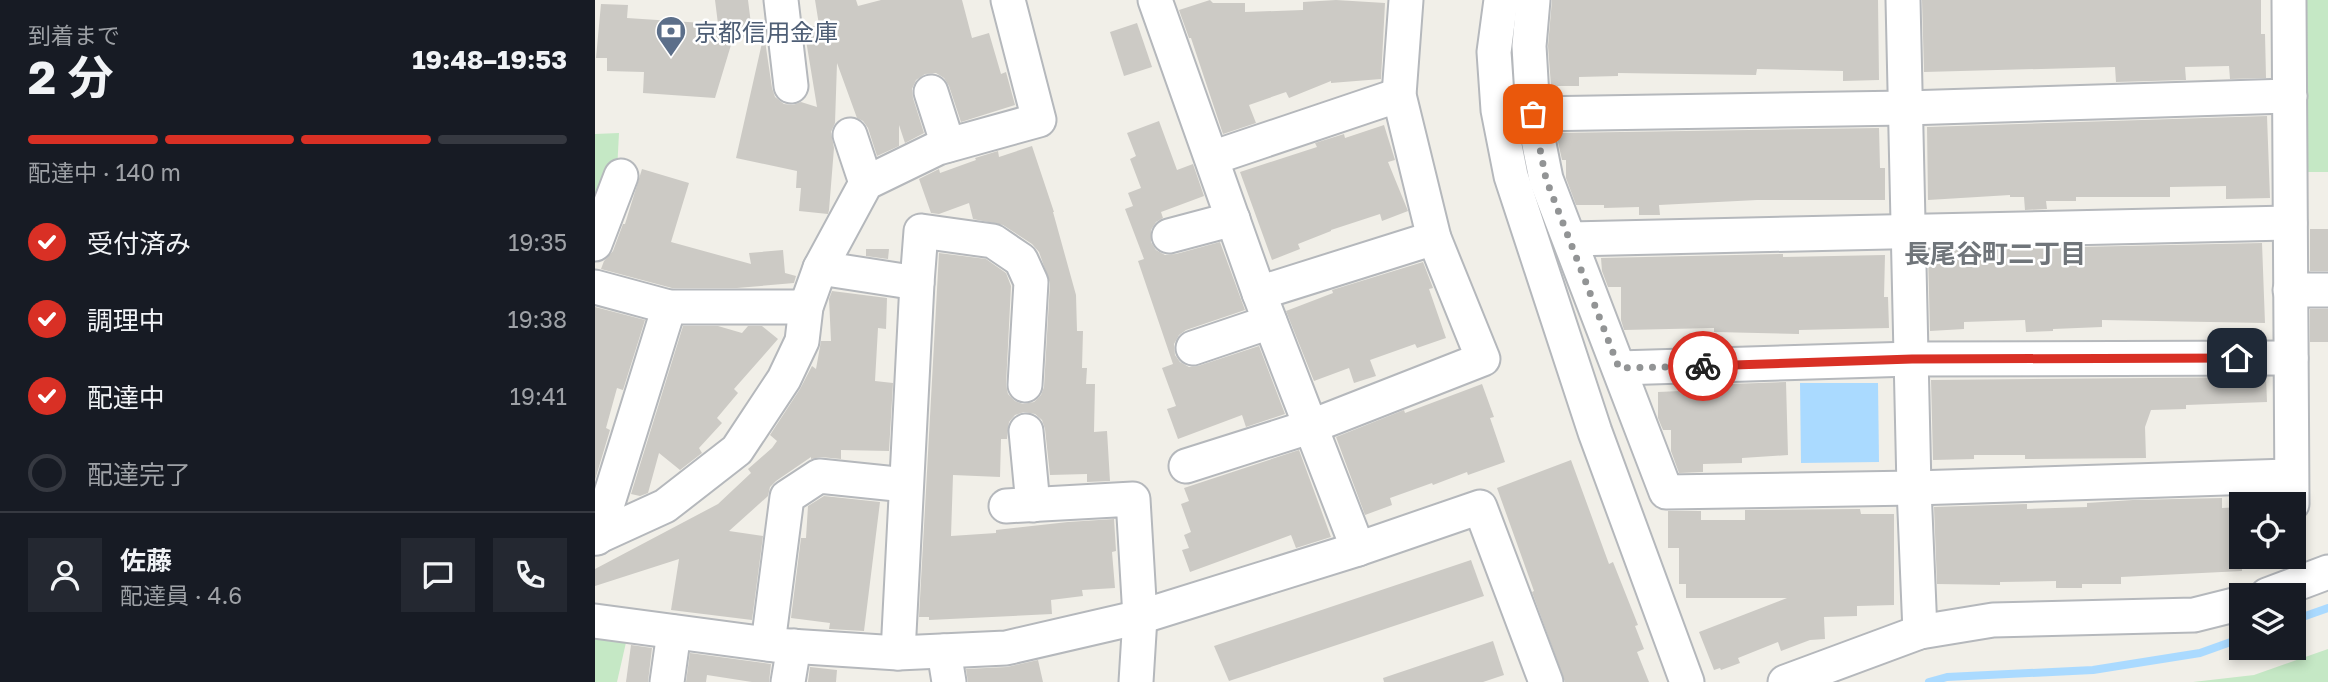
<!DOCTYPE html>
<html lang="ja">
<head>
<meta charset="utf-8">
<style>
	:root { --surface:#171b24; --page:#242831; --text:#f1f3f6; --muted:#9ea1a6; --line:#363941; --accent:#d93025 }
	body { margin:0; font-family:"Golos Text","Noto Sans JP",sans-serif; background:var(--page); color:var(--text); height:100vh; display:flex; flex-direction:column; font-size:26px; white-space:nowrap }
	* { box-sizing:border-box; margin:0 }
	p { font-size:23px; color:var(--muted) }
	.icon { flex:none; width:38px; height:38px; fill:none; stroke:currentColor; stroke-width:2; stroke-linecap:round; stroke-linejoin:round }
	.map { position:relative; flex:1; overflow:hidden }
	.sheet { display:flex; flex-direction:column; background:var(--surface); width:595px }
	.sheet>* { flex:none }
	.buttons { position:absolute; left:1634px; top:492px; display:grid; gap:14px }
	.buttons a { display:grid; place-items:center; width:77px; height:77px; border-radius:0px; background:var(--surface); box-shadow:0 4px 10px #0003; font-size:35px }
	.pin { position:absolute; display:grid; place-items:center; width:60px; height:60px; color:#fff; margin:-30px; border-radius:14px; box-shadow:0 4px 10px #0006 }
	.courier { position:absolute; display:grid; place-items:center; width:70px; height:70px; margin:-35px; border:5px solid #d93025; border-radius:50%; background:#fff; color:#222; box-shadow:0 2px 9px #0007 }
	.head em { font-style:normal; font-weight:700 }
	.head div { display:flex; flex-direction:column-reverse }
	.head { display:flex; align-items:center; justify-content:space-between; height:119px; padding:0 28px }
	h1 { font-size:46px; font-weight:700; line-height:52px }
	.bar { display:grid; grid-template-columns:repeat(4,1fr); gap:10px 7px; align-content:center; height:84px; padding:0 28px }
	.bar i { height:9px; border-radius:5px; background:var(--line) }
	.bar .current { background:var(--accent) }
	.bar p { grid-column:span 4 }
	.line { display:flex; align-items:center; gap:18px; padding:0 28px; border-top:2px solid var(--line) }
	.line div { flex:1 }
	.round { display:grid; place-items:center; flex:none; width:74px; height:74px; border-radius:0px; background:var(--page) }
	ol { padding:0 28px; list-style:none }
	li { display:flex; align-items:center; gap:21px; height:77px }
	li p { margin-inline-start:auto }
	li .icon { padding:7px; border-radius:50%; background:var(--accent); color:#fff; stroke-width:4 }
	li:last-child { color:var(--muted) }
	li i { width:38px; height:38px; border:4px solid var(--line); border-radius:50% }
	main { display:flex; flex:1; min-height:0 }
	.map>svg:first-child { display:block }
	.green { fill:#c5e8c5 }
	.water { fill:#aadaff }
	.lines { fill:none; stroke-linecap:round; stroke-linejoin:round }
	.stream { stroke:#aadaff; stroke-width:8 }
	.building { fill:#cccac5 }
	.minor-casing { stroke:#b5b8bc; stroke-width:37 }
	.minor { stroke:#fff; stroke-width:33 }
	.done { stroke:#929495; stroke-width:7; stroke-dasharray:0 12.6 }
	.route { stroke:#d93025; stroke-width:9 }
	.labels { text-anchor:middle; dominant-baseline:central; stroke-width:5; stroke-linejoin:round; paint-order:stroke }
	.service-label { font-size:24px; fill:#4e5e75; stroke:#fff; text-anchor:start }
	.neighbourhood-label { font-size:26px; font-weight:bold; fill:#70757a; stroke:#fff }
</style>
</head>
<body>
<main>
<section class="sheet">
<div class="head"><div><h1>2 分</h1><p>到着まで</p></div><em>19:48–19:53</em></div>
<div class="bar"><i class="current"></i><i class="current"></i><i class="current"></i><i></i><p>配達中 · 140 m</p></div>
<ol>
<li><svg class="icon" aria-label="check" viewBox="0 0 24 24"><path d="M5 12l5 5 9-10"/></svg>受付済み<p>19:35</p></li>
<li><svg class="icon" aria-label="check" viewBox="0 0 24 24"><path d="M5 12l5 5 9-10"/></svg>調理中<p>19:38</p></li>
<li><svg class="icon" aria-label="check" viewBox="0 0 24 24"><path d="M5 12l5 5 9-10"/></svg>配達中<p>19:41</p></li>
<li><i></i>配達完了</li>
</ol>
<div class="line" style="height:126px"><a class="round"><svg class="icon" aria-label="person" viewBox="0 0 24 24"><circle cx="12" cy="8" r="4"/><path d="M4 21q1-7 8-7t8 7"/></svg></a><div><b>佐藤</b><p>配達員 · 4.6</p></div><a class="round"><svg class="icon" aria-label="chat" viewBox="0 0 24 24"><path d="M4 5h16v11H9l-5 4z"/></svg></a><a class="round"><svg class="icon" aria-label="phone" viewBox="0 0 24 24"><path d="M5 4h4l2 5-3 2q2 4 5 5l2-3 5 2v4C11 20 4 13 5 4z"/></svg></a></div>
</section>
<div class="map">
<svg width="1733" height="682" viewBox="0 0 1733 682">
	<rect width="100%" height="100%" fill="#f1efe8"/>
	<g class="green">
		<polygon points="1706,0 1733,0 1733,172 1707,172"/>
		<polygon points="24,133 22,171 0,222 0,134"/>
		<polygon points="0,632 32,638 22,682 0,682"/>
		<polygon points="1733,649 1733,682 1598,682 1659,675"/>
	</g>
	<polygon class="water" points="1205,383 1283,383 1284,462 1206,463"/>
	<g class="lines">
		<g class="stream">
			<polyline points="1699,620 1733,608"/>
			<polyline points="1334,682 1352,677 1498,670 1605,653 1647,638"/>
		</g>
	</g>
	<g class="building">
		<polygon points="120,0 153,0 158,40 139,35 120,98 48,93 49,72 12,71 12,58 1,58 6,4 33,5 32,18 123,24"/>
		<polygon points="220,0 261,0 263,6 286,0 367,0 377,38 394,33 406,74 411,72 420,105 366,122 354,86 349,78 341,73 330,74 321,80 317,89 318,98 329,133 310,143 304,125 304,146 282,156 273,128 268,121 262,118 242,63 240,123 236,132 239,148 234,210 233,214 204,211 206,188 201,188 202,171 141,158 169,34 177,88 180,97 189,104 198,105 206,102 222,107 209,28 224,25"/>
		<polygon points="615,0 618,3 650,3 650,12 708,10 708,2 741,0 790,3 786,79 736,83 736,81 694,98 691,92 654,105 661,123 628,134 596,38 594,38 584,10"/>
		<polygon points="957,0 1283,0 1284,80 1248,81 1248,71 1162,69 1161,75 1023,73 1023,76 984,77 984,86 956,86 953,46"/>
		<polygon points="1327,0 1666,0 1666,34 1670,34 1671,78 1635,79 1634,66 1590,67 1591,80 1521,82 1520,67 1329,72"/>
		<polygon points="542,23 557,67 529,76 515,32"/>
		<polygon points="1672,116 1675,198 1631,199 1631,186 1575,187 1575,197 1481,197 1481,201 1451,201 1452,209 1430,210 1429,197 1415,197 1415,195 1333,200 1332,127"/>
		<polygon points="564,121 582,170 598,164 609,196 566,212 568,218 561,222 556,230 556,242 561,250 570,255 581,254 625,242 650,310 591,330 584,335 579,344 580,355 585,362 594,367 603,366 664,346 690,414 651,427 647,415 583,439 572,409 581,406 567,368 578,364 543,261 549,259 530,209 538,206 533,193 546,188 535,159 541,156 532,133"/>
		<polygon points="789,125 800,160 793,162 813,211 787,221 785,214 736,230 736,231 703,244 705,249 677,260 645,172 722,147 720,143 749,134 750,138"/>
		<polygon points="1284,128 1285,168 1290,168 1290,200 1162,200 1064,205 1065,215 1044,215 1044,207 1009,208 1009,205 981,205 971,178 971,160 967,160 963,142 963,133"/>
		<polygon points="437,146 459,212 458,212 481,295 482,331 488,331 487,368 492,368 491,384 500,384 499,432 512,431 515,481 492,482 492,474 455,475 450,429 447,420 440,414 429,412 420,415 414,422 412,439 406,439 405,477 358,475 356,536 401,533 401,530 473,522 519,519 521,551 517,552 520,588 487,590 488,596 456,600 457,614 334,620 334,617 324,617 344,253 391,259 411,273 416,286 411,385 413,394 420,401 428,404 439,402 446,395 449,387 455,283 444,252 437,244 408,225 378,219 374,203 344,214 336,213 324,179 344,169 345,173 381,160 380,158 403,151 404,157"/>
		<polygon points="47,169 94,183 76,242 156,264 154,253 188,250 190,273 201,276 199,283 142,288 77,288 6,269 9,261 18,251 28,224 30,224"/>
		<rect x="1715" y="229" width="18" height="42"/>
		<polygon points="1667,243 1670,323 1507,320 1507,327 1458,329 1458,331 1431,332 1430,320 1369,322 1369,329 1335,331 1333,255 1346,255 1346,250"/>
		<polygon points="271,249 294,249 293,259 271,256"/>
		<polygon points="1188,254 1188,257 1290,255 1289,297 1293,297 1294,328 1204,330 1204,334 1119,332 1119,328 1029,330 1026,320 1026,287 1013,287 1007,271 1006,258"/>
		<polygon points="828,262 838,288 834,289 851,338 822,348 820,344 775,360 781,376 759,383 754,368 719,381 691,311 738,293 737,290"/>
		<polygon points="237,291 292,298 291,329 283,328 280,381 298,383 294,451 246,450 246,459 226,457 216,459 216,457 181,481 175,487 173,496 134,531 168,536 157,620 76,610 84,559 0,586 0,569 123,504 156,473 153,469 177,448 182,441 175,435 205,389 217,366 221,369 226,341 236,341 234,299"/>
		<polygon points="0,307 50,320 28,390 22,388 11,428 15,430 0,480"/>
		<rect x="1715" y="309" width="18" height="33"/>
		<polygon points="88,326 123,326 147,333 153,326 167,326 183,339 139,389 143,393 122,418 127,423 104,448 107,453 85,470 64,453 53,493 45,496 36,494"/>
		<polygon points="1671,377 1672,402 1591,405 1591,409 1556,410 1550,427 1551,458 1430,459 1430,455 1379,455 1379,459 1338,460 1336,380"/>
		<polygon points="1191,382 1193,455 1147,458 1147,463 1108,464 1108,472 1084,473 1076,451 1076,430 1068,430 1063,418 1063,392 1108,390 1108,385"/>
		<polygon points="887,384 899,417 895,418 910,462 873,475 872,472 838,485 837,483 795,498 797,505 770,515 741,437 809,410 810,413"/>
		<polygon points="704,450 736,537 701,548 696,535 595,572 587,550 594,548 589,535 596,532 586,504 594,501 589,488"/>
		<polygon points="976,460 1014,564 1018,562 1043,625 1040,626 1049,649 1042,652 1054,682 970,682 937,592 939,591 902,488"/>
		<polygon points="229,496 285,502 269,631 234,629 235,623 196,618 206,538 211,538 213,506"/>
		<polygon points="1627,498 1627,508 1647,507 1647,571 1526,577 1526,584 1487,584 1487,588 1461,588 1461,581 1405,582 1405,585 1342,584 1339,507 1432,504 1432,509 1492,507 1492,503 1538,500"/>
		<polygon points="1265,509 1266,514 1299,514 1299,605 1262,606 1262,616 1229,617 1230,639 1215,640 1186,651 1183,642 1143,658 1145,663 1126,670 1125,668 1119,670 1104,632 1192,598 1091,598 1091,584 1084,584 1084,548 1073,548 1073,511 1106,511 1106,520 1150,520 1150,510"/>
		<polygon points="876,560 889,596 634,681 619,646"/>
		<polygon points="898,641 909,675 888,682 789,682 788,678"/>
		<polygon points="36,645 57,648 53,682 31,682"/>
		<polygon points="95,653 176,664 174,682 157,682 112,675 111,682 91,682"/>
		<polygon points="443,660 448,682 373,682 371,669 412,667"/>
		<polygon points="215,667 242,670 241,682 213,682"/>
	</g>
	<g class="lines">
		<g class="minor-casing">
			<g id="minor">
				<polyline points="186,0 196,86"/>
				<polyline points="560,0 664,293 763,549"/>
				<polyline points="906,0 899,52 903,110 916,176 1000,432 1092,682"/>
				<polyline points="938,0 934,46 938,114 951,179 1071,492 1319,488 1696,476"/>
				<polyline points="1308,0 1319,488 1325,632"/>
				<polyline points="1694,0 1697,504"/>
				<polyline points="336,92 353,145"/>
				<polyline points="938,114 1311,108 1695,96"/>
				<polyline points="255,135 271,183"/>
				<polyline points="617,158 804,95"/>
				<polyline points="574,236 638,219"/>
				<polyline points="975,239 1695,223"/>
				<polyline points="0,244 26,176"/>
				<polyline points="225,268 322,283 303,653"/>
				<polyline points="322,283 326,231 398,241 426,260 436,282 430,385"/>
				<polyline points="0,287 74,307 211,307"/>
				<polyline points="1695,290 1733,290"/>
				<polyline points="664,293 839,238"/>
				<polyline points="598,348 675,322"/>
				<polyline points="1024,368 1317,359 1696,358"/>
				<polyline points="431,431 438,505"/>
				<polyline points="591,466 717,426 888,359 839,238 804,95 811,0"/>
				<polyline points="411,506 538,499 545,617 541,682"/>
				<polyline points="0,538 70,506 142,450 189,379 207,341 211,307 225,268 271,183 343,148 444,120 413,0"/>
				<polyline points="2,538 74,307"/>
				<polyline points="1672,595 1733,572"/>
				<polyline points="0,621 179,645 303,653 411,648 545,617 763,549 885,507 951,682"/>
				<polyline points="173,644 192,497 224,476 311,485"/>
				<polyline points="349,651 354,682"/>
				<polyline points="72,682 79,632"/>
				<polyline points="193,682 199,646"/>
				<polyline points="1190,682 1325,632 1398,620 1599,615 1647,603"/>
			</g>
		</g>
		<use href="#minor" class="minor"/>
	</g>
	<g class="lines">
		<polyline class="done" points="938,114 951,179 1024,368 1108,366"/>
		<polyline class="route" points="1108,366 1317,359 1642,358"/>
	</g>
	<defs>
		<g id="bank-pin" transform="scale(1.575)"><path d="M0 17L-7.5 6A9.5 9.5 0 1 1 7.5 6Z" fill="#5c6f8a" stroke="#fff"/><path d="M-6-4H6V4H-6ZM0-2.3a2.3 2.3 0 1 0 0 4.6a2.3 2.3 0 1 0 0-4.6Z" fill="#fff"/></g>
	</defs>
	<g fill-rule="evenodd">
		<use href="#bank-pin" x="76" y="31"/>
	</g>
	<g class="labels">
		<g class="service-label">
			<text x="99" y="31">京都信用金庫</text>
		</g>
		<g class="neighbourhood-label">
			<text x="1400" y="253">長尾谷町二丁目</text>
		</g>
	</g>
</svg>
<div class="buttons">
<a><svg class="icon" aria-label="locate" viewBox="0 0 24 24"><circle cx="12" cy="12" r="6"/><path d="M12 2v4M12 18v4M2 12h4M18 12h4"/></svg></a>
<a><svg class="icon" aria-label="layers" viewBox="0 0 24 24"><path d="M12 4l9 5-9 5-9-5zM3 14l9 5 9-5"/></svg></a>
</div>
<div class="pin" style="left:938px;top:114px;background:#ea580c"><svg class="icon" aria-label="bag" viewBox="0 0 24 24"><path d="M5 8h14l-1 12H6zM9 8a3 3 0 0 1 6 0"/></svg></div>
<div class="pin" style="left:1642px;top:358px;background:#1f2937"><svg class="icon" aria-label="home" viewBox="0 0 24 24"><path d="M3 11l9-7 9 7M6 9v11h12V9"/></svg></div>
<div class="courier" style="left:1108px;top:366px"><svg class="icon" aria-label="bike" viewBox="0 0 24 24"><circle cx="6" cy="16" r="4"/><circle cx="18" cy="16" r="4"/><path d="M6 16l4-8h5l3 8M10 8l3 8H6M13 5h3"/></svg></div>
</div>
</main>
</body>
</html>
